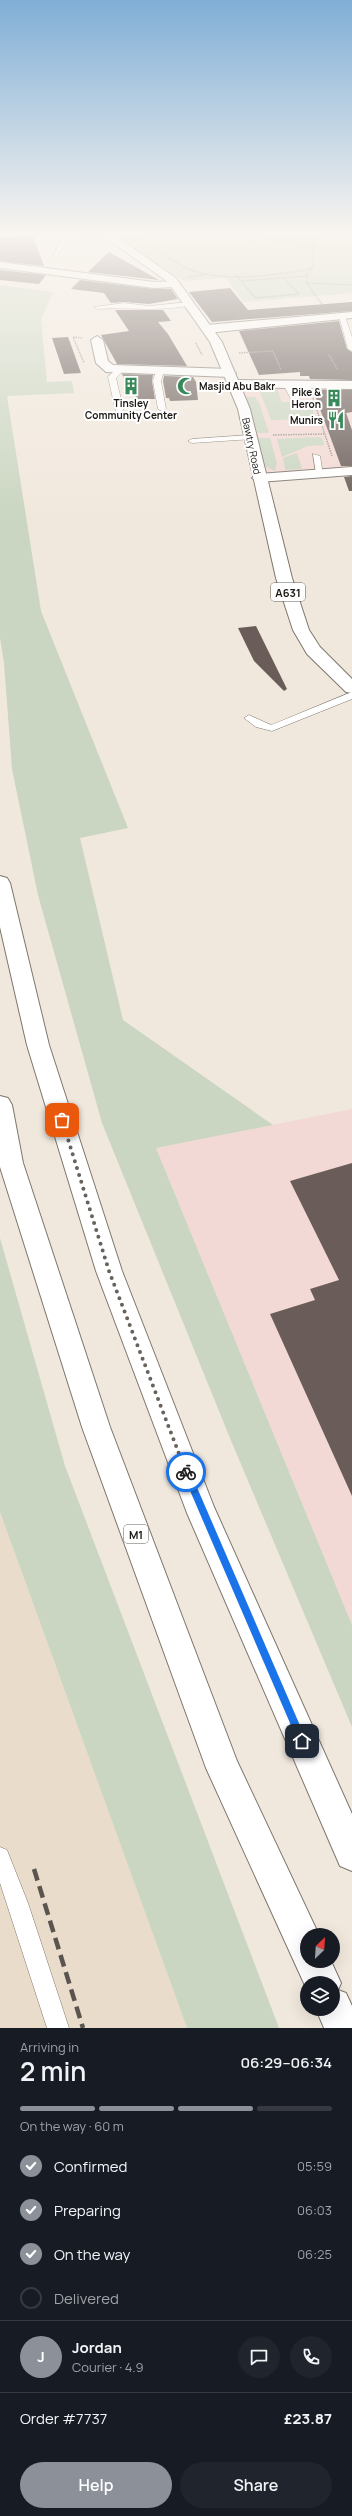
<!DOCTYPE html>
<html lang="en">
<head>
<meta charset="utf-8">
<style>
	:root { --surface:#171b24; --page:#20242c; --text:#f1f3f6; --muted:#9ea1a6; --line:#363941; --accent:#8c9099 }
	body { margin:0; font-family:Manrope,sans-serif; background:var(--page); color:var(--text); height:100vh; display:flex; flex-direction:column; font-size:15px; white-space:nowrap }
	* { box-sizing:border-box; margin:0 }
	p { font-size:13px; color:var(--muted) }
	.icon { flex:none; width:22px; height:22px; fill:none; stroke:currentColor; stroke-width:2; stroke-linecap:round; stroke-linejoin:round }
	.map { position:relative; height:2028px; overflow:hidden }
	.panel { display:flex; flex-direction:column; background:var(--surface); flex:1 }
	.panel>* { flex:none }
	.needle { width:26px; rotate:25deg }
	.controls { position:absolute; left:300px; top:1928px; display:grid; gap:8px }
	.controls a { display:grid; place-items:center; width:40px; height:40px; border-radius:50%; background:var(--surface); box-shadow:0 4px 16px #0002; font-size:20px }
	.pin { position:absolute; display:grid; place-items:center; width:34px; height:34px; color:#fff; margin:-17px; border-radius:8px; box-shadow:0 2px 6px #0006 }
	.courier { position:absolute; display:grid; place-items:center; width:40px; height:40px; margin:-20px; border:3px solid #1a73e8; border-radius:50%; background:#fff; color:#222; box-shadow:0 1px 5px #0007 }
	.headline em { font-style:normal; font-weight:600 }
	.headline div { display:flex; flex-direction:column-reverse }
	.headline { display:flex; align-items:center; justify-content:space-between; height:68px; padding:0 20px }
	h1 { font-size:26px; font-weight:600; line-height:30px }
	.bar { display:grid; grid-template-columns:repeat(4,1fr); gap:6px 4px; align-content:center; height:48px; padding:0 20px }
	.bar i { height:5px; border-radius:3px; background:var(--line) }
	.bar .active { background:var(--accent) }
	.bar p { grid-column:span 4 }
	.line { display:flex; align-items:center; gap:10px; padding:0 20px; border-top:1px solid var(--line) }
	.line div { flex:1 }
	.round { display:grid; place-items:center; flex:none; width:42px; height:42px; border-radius:21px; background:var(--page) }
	ol { padding:0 20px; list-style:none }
	li { display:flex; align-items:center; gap:12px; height:44px }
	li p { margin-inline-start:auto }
	li .icon { padding:4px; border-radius:50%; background:var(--accent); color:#fff; stroke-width:4 }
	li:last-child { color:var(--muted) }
	li i { width:22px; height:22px; border:2px solid var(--line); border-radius:50% }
	.cta { display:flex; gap:8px; margin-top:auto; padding:8px 20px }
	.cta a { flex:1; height:46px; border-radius:24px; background:var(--accent); color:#fff; font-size:16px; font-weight:600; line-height:46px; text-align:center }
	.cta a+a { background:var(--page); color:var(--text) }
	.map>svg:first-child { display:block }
	.commercial { fill:#f3d9d5 }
	.built { fill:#e9dcca }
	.education { fill:#e9dfca }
	.green { fill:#cad6c1 }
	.building { fill:#6a5d59 }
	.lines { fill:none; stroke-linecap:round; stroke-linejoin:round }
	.lane-casing { stroke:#7d766c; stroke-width:1 }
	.street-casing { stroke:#7d766c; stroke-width:2 }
	.primary-casing { stroke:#7d766c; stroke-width:2 }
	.highway-casing { stroke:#7d766c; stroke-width:2 }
	.path { stroke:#979189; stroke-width:1.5; stroke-dasharray:1.5 1; stroke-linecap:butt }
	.lane { fill:#fff; fill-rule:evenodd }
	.street { fill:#fff; fill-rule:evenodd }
	.primary { fill:#fff; fill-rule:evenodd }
	.highway { fill:#fff; fill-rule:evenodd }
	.rail { stroke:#5a554f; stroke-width:4.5; stroke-dasharray:12 6; stroke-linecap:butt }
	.route { fill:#1a73e8 }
	.done { stroke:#67625c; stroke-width:4; stroke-dasharray:0 7.2 }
	.labels { text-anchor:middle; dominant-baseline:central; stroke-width:4; stroke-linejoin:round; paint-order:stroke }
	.far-poi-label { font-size:10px; font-weight:bold; fill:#1d1a16; stroke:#fff; text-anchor:end }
	.far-street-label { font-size:10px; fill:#1d1a16; stroke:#fff }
	.shield { fill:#fff; stroke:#615f5c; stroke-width:1 }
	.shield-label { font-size:11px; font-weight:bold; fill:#1d1a16 }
</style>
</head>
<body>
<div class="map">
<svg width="352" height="2028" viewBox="0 0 352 2028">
	<rect width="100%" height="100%" fill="#f1e8dd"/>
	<g class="commercial">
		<polygon points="235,384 352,385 352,471 259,478"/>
		<polygon points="352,1109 352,1625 156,1148"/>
	</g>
	<polygon class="built" points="0,1512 187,2028 0,2028"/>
	<polygon class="education" points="264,233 321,233 273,238"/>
	<g class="green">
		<polygon points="150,233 260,233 262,236 273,238 352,233 352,293 244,302 225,278 184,281 118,237"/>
		<polygon points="0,285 53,292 41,320 47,382 72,381 74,393 7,396 41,611 128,828 80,838 123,1020 273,1125 156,1148 352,1625 352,1727 232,1443 102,1123 38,895 12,769 4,663 0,638"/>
		<polygon points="265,388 277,388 282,402 306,402 306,406 312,406 315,419 271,420 259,390"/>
		<polygon points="246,397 255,397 259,402 269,433 255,433"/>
		<polygon points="319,437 322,438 324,445 308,446 282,457 277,439"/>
		<polygon points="256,438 270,438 277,463 275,471 263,465"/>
		<polygon points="297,453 302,469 285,470 283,458"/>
		<polygon points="0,1238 65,1466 279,2028 187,2028 0,1512"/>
	</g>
	<g class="building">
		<polygon points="17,234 33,236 44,266 0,261 0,236 15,237"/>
		<polygon points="109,252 159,280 88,272"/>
		<polygon points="0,270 46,275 39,284 0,280"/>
		<polygon points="80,280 154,289 171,289 178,299 149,304 124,302 111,303 104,293 71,289"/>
		<polygon points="230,288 248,310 352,302 352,311 212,322 189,292"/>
		<polygon points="115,310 163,310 171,321 158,322 168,334 187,366 117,364 101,335 129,331"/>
		<polygon points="339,321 347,349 352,352 352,380 310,379 309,376 300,376 300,372 259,375 239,331"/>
		<polygon points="68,337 71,345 81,373 64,374 52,338"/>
		<polygon points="122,374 153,375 152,381 155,399 137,399 135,391 131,392"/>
		<polygon points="164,376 193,377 196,382 198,400 170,401 169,398 166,398 163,381"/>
		<polygon points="313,390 352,390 352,412 346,413 352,430 352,466 341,466"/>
		<polygon points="352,476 352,491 349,491 344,477"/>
		<polygon points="256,626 287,689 284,691 254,661 238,628"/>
		<polygon points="352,1163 352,1496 270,1314 315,1300 310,1289 339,1280 290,1181"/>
	</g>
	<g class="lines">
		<g class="lane-casing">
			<g id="lane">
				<polygon points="64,233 70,233 57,257 53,257"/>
				<path d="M190 302 192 305C161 312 129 307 97 309L94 307 124 303 149 306Z"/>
				<polygon points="342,314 345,316 352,337 352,351 348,349 339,316"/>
				<polygon points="116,369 123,371 116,378 124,412 120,414 116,412 108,377"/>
				<polygon points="160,369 164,371 161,381 166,409 162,411 158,409 153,381 156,371"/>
				<polygon points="284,382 290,382 299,399 298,401 292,401 283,384"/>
				<polygon points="250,435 254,437 253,439 192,443 188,441 192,439"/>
				<polygon points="313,454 320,456 323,475 316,473"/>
				<polygon points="352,692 352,699 272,731 256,727 244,718 249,715 271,725"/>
				<polygon points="0,1847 7,1850 28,1903 69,2028 47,2028 0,1883"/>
			</g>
		</g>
		<g class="street-casing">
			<g id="street">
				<path d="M78 233H102C97 238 83 238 78 233Z"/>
				<polygon points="0,262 154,282 175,281 181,284 175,287 154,288 0,268"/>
				<polygon points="352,312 352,318 207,333 201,329 207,325"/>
				<polygon points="97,336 103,340 108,361 113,365 230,369 236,373 230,377 106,372 96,363 91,340"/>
				<polygon points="235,380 352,381 352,389 231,387 229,384"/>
				<polygon points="352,467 352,475 259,482 252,478 259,474"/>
			</g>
		</g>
		<g class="primary-casing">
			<polygon id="primary" points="99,233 111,233 176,278 222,342 250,409 292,578 309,630 320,647 352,679 352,693 346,692 307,654 293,630 276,578 238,409 210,342 168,282"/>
		</g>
		<g class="highway-casing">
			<g id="highway">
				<polygon points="0,876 7,878 10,883 49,1045 122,1271 214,1507 352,1814 352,1871 340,1866 187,1513 96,1271 27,1045 0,927"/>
				<polygon points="0,1096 8,1098 12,1105 23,1163 110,1427 237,1761 319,1935 307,1935 307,1961 331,1961 341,1983 338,1990 346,1993 352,2006 352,2028 324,2028 316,2009 333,2009 333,1983 307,1983 307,1990 206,1768 82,1427 0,1167"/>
			</g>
		</g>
		<g class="path">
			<polyline points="263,233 266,237 313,249"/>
			<polyline points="139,238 153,233"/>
			<polyline points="275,239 316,236"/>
			<path d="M164 255C173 260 182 267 191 270 228 283 273 275 311 269"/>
			<polyline points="236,275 255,298 299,294 284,278"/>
			<polyline points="188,277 208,274"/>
			<polyline points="241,281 307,276"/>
			<polyline points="307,283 352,285"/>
			<polyline points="322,304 306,283 307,275 313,265 313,238 324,233"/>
			<polyline points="82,338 73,337 84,363"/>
			<polyline points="196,343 202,355"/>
			<polyline points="239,353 273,351 281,370"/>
			<polyline points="329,355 338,370"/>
			<polyline points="313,398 332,456"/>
			<polyline points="273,435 324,434"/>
		</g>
		<use href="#lane" class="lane"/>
		<use href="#street" class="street"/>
		<use href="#primary" class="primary"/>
		<use href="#highway" class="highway"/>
		<polyline class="rail" points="34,1869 83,2028"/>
	</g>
	<linearGradient id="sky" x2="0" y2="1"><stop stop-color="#80aed6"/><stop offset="0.45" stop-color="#f9f5f0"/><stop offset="1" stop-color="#f9f5f0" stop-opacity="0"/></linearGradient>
	<rect width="352" height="517" fill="url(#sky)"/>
	<polygon class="route" points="186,1468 189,1469 305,1737 305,1744 299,1744 182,1472"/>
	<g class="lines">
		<polyline class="done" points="62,1120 109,1271 186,1472"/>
	</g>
	<defs>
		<g id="building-bare" transform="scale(1.38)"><path d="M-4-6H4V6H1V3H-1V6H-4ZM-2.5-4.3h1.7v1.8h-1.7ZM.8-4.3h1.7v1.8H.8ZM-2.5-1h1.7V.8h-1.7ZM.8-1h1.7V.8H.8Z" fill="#39895a" stroke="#fff" stroke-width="2.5" paint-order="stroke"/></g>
		<g id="mosque-bare" transform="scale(1.38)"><path d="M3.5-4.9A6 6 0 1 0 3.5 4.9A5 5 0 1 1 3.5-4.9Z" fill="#39895a" stroke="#fff" stroke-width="2.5" paint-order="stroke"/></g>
		<g id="restaurant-bare" transform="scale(1.38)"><path d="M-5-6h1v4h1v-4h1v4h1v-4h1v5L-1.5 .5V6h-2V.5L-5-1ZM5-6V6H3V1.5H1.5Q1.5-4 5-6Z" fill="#39895a" stroke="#fff" stroke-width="2.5" paint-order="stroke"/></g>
	</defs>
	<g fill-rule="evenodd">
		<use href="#building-bare" x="131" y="386"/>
		<use href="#mosque-bare" x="186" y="386"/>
		<use href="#building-bare" x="334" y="398"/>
		<use href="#restaurant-bare" x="336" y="420"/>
	</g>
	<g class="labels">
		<g class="far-poi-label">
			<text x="199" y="386" text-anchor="start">Masjid Abu Bakr</text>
			<text x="321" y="392">Pike &amp;<tspan x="321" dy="12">Heron</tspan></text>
			<text x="131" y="403" text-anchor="middle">Tinsley<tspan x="131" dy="12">Community Center</tspan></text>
			<text x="323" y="420">Munirs</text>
		</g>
		<g class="far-street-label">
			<text transform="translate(252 446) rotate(78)">Bawtry Road</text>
		</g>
		<g class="shield">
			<rect x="271" y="583" width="34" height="18" rx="3"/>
			<rect x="124" y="1525" width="24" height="18" rx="3"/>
		</g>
		<g class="shield-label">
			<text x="288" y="592">A631</text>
			<text x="136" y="1534">M1</text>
		</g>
	</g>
</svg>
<div class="controls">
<a><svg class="needle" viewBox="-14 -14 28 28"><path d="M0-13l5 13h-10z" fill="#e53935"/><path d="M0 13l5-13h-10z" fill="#9ea1a6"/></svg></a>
<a><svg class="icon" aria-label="layers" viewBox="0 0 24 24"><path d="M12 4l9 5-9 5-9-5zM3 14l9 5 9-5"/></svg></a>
</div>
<div class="pin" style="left:62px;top:1120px;background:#ea580c"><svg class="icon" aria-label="bag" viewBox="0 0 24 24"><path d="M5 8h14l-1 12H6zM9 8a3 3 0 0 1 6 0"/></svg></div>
<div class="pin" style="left:302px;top:1741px;background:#1f2937"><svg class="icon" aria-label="home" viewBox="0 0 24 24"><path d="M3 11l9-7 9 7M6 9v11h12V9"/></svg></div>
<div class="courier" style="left:186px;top:1472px"><svg class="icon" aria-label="bike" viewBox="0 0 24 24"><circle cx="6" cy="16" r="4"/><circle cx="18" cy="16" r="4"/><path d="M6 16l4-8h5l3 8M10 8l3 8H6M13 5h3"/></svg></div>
</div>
<section class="panel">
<div class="headline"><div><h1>2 min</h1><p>Arriving in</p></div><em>06:29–06:34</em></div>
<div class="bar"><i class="active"></i><i class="active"></i><i class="active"></i><i></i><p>On the way · 60 m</p></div>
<ol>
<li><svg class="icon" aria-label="check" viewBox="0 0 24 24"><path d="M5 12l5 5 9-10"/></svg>Confirmed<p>05:59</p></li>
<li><svg class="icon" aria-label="check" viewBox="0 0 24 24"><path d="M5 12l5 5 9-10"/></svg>Preparing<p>06:03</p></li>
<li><svg class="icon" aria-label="check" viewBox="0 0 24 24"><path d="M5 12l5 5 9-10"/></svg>On the way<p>06:25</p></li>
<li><i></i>Delivered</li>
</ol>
<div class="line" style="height:72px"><b class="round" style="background:var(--accent);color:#fff">J</b><div><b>Jordan</b><p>Courier · 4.9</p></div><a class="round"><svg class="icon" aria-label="chat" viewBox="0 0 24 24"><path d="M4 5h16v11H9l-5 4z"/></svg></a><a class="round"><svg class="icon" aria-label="phone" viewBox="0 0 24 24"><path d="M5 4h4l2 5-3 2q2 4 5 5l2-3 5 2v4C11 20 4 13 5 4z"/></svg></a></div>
<div class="line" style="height:52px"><div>Order #7737</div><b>£23.87</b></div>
<div class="cta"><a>Help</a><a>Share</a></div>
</section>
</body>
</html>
